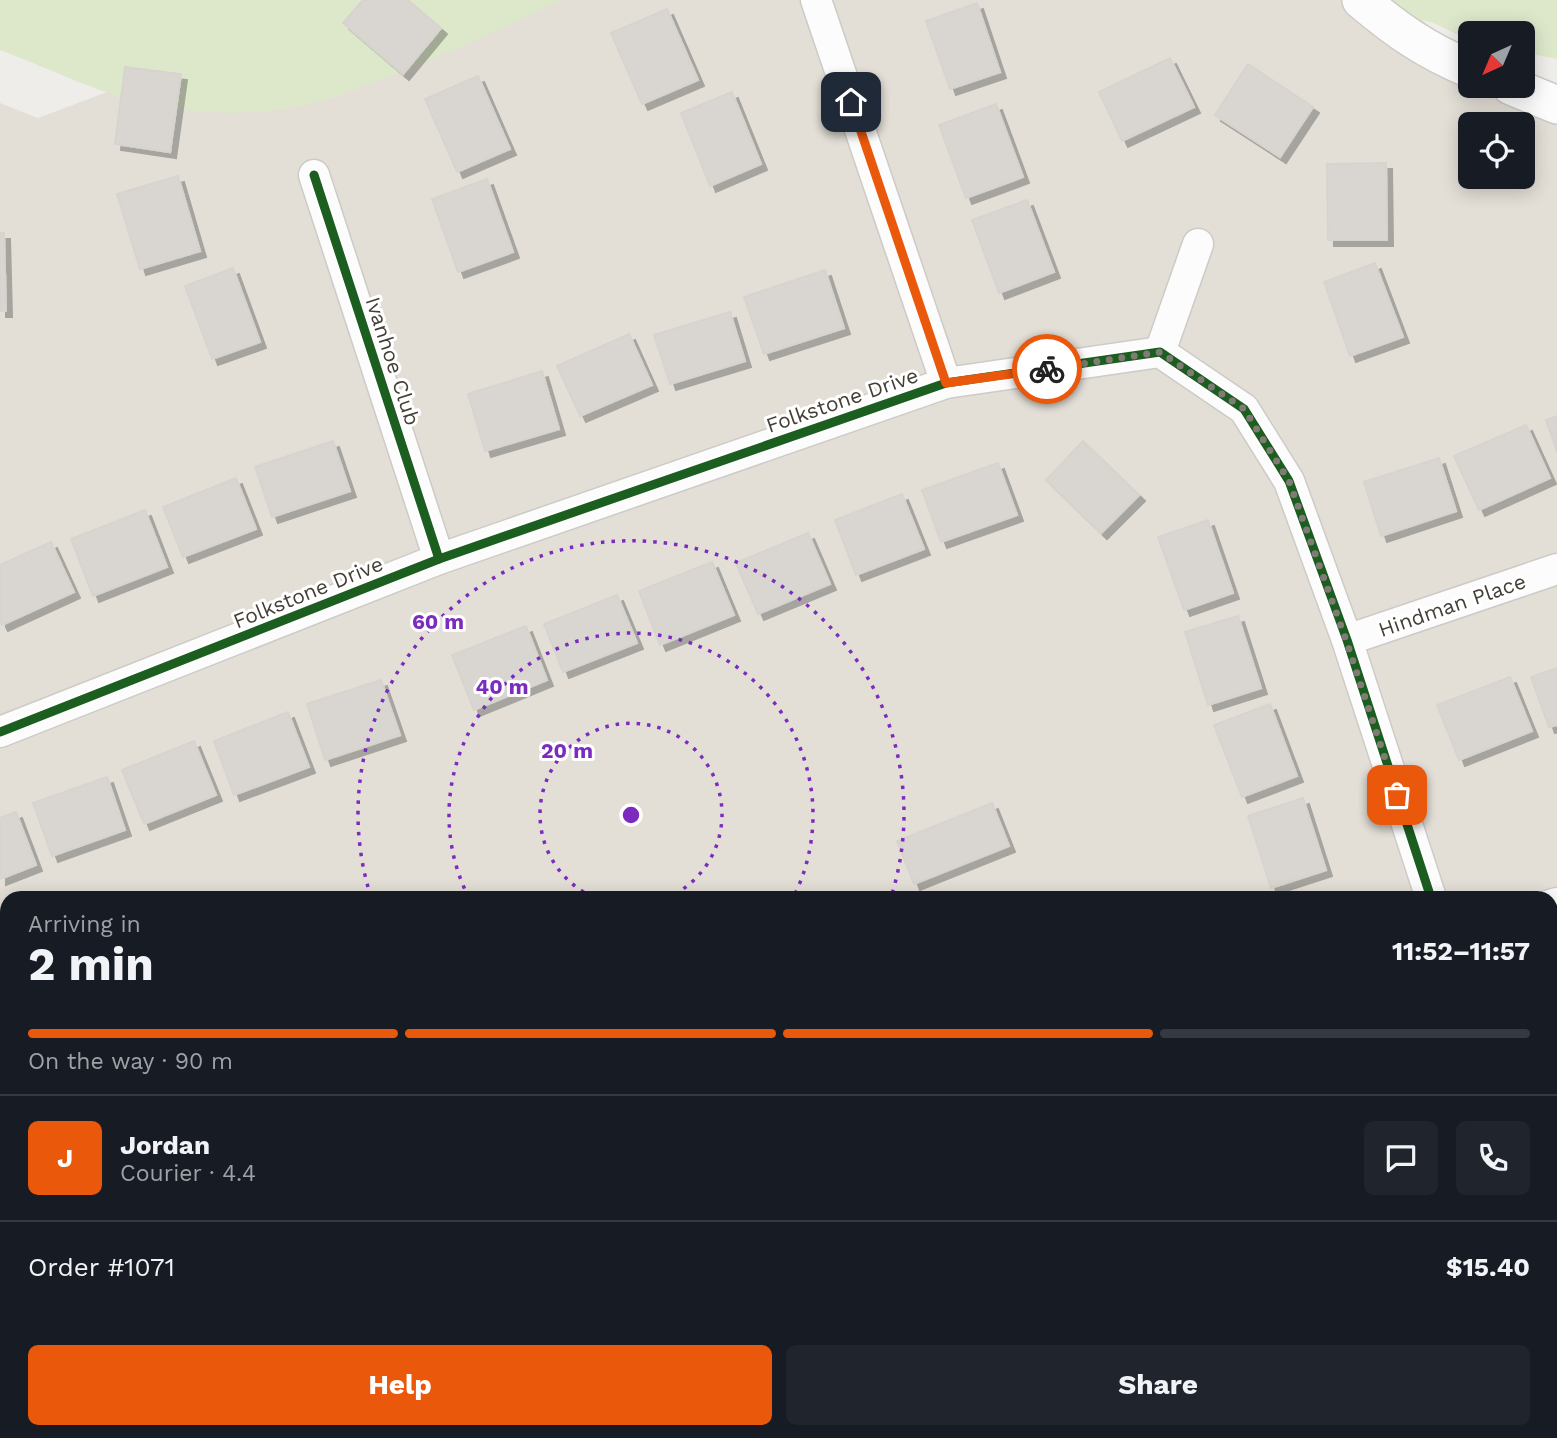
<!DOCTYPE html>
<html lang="en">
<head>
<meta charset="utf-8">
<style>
	:root { --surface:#171b24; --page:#20242c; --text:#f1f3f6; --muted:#9ea1a6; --line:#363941; --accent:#ea580c }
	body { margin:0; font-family:"Work Sans",sans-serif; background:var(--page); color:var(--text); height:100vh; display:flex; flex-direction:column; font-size:26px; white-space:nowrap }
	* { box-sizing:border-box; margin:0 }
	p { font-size:23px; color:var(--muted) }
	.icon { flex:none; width:38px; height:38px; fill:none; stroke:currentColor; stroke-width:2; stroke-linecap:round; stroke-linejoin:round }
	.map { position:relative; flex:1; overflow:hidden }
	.panel { position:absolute; left:0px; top:891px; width:1558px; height:548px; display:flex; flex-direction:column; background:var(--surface); border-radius:21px 21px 0 0; box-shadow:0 4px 18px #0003 }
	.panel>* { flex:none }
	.needle { width:46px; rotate:224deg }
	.buttons { position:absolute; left:1458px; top:21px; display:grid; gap:14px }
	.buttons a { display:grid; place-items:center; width:77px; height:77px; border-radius:10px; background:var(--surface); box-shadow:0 4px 18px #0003; font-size:35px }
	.pin { position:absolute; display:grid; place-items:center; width:60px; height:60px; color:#fff; margin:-30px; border-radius:14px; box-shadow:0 4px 10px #0006 }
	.courier { position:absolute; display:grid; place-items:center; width:70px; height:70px; margin:-35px; border:5px solid #ea580c; border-radius:50%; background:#fff; color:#222; box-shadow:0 2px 9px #0007 }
	.overview em { font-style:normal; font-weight:700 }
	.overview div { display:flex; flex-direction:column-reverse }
	.overview { display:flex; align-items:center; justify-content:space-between; height:119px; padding:0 28px }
	h1 { font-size:46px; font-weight:700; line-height:52px }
	.bar { display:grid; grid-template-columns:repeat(4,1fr); gap:10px 7px; align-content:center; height:84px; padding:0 28px }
	.bar i { height:9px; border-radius:5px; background:var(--line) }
	.bar .on { background:var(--accent) }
	.bar p { grid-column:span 4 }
	.line { display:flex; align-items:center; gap:18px; padding:0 28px; border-top:2px solid var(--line) }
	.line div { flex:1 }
	.round { display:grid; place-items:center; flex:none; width:74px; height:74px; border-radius:10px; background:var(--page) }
	.cta { display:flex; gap:14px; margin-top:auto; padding:14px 28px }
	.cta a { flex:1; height:80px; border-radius:10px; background:var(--accent); color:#fff; font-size:28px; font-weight:700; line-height:80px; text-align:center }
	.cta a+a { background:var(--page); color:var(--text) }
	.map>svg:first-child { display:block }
	.residential { fill:#e3dfd7; fill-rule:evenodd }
	.green { fill:#dde8cb }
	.building { fill:#d9d6d2; stroke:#d7d4cf; stroke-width:2; filter:url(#shadow) }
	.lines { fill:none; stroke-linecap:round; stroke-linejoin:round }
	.minor-casing { stroke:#cdcbc7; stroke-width:33 }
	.tertiary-casing { stroke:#cdcbc7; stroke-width:40 }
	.minor { stroke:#fdfcfc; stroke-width:30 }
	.tertiary { stroke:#fdfcfc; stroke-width:37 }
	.cycleway-casing { stroke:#fff; stroke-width:13 }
	.cycleway { stroke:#1b5e20; stroke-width:9 }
	.done { stroke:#807c75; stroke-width:7; stroke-dasharray:0 12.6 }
	.route { stroke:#ea580c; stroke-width:9 }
	.ring { fill:none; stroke:#7b2cbf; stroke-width:3.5; stroke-dasharray:3.5 7 }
	.labels { text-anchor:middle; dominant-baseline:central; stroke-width:6; stroke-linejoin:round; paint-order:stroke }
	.street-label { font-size:21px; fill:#443f36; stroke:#fff }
	.centre { fill:#7b2cbf; stroke:#fff; stroke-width:3.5 }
	.ring-label { font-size:21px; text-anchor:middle; font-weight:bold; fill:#7b2cbf; stroke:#fff; stroke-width:6; stroke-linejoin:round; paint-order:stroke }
</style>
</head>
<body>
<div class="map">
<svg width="1557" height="1438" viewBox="0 0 1557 1438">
	<defs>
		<filter id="shadow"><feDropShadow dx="6" dy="6" stdDeviation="0" flood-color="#0004"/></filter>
	</defs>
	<rect width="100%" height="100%" fill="#efede9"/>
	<g class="residential">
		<path d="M351 0H1406L1452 55 1470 86H1519L1557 104V905L1550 898H7V1432H78L63 1438H0V103L38 118ZM1470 124H1522V177H1470Z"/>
		<polygon points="1557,977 1557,1438 342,1438 360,1432 1550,1432 1550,980"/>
	</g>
	<g class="green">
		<path d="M0 0H562C503 28 444 56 382 79 351 91 320 104 286 109 242 115 198 114 154 105 103 96 49 68 0 50Z"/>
		<polygon points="1343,0 1557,0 1557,59 1523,52 1522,33 1470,33 1470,41 1434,23"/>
	</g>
	<g class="building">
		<polygon points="363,0 408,0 441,28 403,74 343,23"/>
		<polygon points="977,3 1000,72 950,89 926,21"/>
		<polygon points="667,9 698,80 642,104 611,33"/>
		<polygon points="1170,58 1194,107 1122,141 1099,92"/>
		<polygon points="1248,64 1313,107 1280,157 1215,115"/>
		<polygon points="125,67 181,74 170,152 115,144"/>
		<polygon points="478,76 510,149 457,172 425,99"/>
		<polygon points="732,92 761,164 710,186 681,113"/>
		<polygon points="996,104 1023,177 966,198 939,125"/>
		<polygon points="1386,163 1387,240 1328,240 1327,164"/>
		<polygon points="178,176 200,251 140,269 117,194"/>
		<polygon points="487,179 513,252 458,272 432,199"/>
		<polygon points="1027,200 1054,272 999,293 972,220"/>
		<polygon points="0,233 4,233 6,311 0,311"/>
		<polygon points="1375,263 1403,337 1350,356 1324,282"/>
		<polygon points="233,268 260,342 212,359 185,286"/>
		<polygon points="825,270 844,328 764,354 744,297"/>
		<polygon points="730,312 745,361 670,384 654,335"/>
		<polygon points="629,334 652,385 580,416 557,366"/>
		<polygon points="542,371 559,429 485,451 468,394"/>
		<polygon points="1557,416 1557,452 1546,420"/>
		<polygon points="1526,425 1550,478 1479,510 1454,456"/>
		<polygon points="333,441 350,491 272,517 255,467"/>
		<polygon points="1083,441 1139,495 1101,533 1046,480"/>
		<polygon points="1439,458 1456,511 1381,536 1364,482"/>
		<polygon points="998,463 1017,515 941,542 922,490"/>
		<polygon points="236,478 256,529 183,557 163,507"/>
		<polygon points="902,494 924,549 856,575 835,520"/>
		<polygon points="145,510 167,567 93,596 71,539"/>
		<polygon points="1208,520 1233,593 1184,610 1158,537"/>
		<polygon points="808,533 830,584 758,614 736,563"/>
		<polygon points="51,542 74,592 2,625 0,621 0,565"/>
		<polygon points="712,562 734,615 660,645 639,591"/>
		<polygon points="617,595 637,643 563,672 544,624"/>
		<polygon points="1238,616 1261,688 1208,705 1185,632"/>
		<polygon points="526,626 547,680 474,710 452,655"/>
		<polygon points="1557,668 1557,725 1549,727 1531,677"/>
		<polygon points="1510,677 1532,731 1459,760 1437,705"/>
		<polygon points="381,680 400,735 325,760 307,704"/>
		<polygon points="1270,704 1297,776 1242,797 1214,725"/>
		<polygon points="288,712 309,767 234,795 214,741"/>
		<polygon points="194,741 216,795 144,824 122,770"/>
		<polygon points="107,777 125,830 52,856 33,803"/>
		<polygon points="1303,798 1326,870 1271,888 1248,816"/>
		<polygon points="992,803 1009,846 914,884 897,841"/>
		<polygon points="16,812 36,865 0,879 0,818"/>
		<polygon points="1551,1102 1557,1117 1557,1165 1550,1168"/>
		<polygon points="674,1432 708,1432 710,1438 659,1438"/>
		<polygon points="722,1432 783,1432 786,1438 724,1438"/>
		<polygon points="797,1432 843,1432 826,1438 799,1438"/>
		<polygon points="1231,1432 1283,1432 1286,1438 1225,1438 1224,1434"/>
		<polygon points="1297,1432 1358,1432 1360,1438 1300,1438"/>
		<polygon points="1372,1432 1405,1432 1388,1438 1374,1438"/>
	</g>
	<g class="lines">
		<g class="minor-casing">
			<g id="minor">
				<polyline points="816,0 946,383"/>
				<polyline points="314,175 439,559"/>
				<polyline points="1160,352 1198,244"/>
				<polyline points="1347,640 1557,569"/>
				<polyline points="0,732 439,559 946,383 1160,352 1244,409 1289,481 1347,640 1431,898"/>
				<polyline points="1550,905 1557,903"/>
				<polyline points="1550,1237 1557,1235"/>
				<polyline points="30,1438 46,1432"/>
				<polyline points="1010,1438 1028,1432"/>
			</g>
		</g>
		<g class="tertiary-casing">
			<g id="tertiary">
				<path d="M1361 0C1398 31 1425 50 1470 69"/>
				<polyline points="1511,86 1557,105"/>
			</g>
		</g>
		<use href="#minor" class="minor"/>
		<use href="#tertiary" class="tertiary"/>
		<g class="cycleway-casing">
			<g id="cycleway">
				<polyline points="314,175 439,559"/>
				<polyline points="0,732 439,559 946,383 1160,352 1244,409 1289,481 1347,640 1431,898"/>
			</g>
		</g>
		<use href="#cycleway" class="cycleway"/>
	</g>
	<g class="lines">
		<polyline class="done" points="1047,369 1160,352 1244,409 1289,481 1346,640 1397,795"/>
		<polyline class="route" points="851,102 946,383 1047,369"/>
	</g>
	<g class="ring">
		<path d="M593 897A91 91 0 1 1 669 897"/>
		<path d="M469 898A182 182 0 1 1 793 898"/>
		<path d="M371 897A273 273 0 1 1 891 897"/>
	</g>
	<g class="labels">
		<g class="street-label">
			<text transform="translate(393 361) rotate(72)">Ivanhoe Club</text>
			<text transform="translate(842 400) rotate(-19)">Folkstone Drive</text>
			<text transform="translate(308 592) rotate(-22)">Folkstone Drive</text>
			<text transform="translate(1452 605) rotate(-19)">Hindman Place</text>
		</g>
	</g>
	<circle cx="631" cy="815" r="10" class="centre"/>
	<g class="ring-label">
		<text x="438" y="629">60 m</text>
		<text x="502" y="694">40 m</text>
		<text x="567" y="758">20 m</text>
	</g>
</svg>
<div class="buttons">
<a><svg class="needle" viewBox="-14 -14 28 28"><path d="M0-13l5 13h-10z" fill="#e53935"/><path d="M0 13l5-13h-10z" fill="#9ea1a6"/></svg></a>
<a><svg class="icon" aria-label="locate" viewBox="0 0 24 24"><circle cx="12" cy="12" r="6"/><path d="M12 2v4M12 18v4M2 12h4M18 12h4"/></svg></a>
</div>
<div class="pin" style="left:1397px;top:795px;background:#ea580c"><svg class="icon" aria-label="bag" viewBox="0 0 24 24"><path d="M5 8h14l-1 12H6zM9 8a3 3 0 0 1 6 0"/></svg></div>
<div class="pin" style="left:851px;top:102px;background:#1f2937"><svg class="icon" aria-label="home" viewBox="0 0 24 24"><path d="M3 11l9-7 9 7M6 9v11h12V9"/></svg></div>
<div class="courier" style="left:1047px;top:369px"><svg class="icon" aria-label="bike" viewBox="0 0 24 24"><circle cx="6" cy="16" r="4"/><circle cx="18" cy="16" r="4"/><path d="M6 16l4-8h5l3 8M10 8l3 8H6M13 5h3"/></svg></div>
<section class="panel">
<div class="overview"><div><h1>2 min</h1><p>Arriving in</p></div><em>11:52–11:57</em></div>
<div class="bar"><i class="on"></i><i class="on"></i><i class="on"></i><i></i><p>On the way · 90 m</p></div>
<div class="line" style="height:126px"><b class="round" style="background:var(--accent);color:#fff">J</b><div><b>Jordan</b><p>Courier · 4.4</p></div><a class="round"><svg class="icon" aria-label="chat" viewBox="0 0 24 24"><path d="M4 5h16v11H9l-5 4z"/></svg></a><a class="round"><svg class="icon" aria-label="phone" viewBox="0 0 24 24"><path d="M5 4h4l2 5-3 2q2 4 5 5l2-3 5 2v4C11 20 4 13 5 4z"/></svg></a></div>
<div class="line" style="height:91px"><div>Order #1071</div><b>$15.40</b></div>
<div class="cta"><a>Help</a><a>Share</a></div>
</section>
</div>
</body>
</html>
